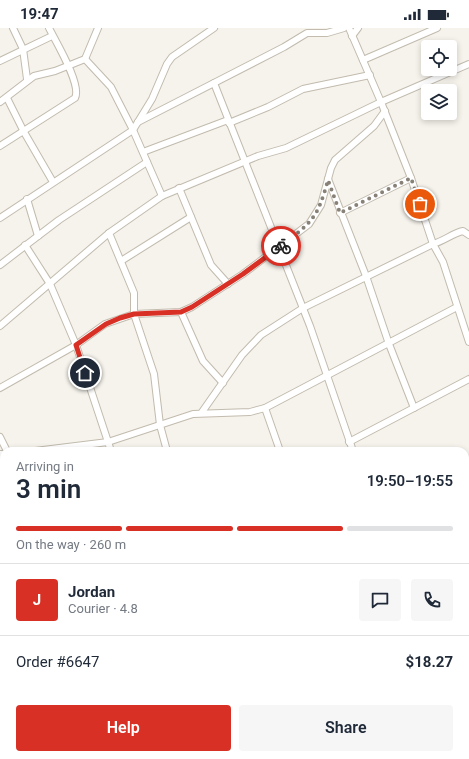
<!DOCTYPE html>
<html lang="en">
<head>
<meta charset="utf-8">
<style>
	:root { --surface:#fff; --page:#f6f6f7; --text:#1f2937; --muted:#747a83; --line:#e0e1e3; --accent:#d93025 }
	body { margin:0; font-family:Roboto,sans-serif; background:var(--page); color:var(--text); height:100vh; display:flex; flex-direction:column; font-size:15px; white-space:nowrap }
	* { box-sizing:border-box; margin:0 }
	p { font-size:13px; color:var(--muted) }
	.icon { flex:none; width:22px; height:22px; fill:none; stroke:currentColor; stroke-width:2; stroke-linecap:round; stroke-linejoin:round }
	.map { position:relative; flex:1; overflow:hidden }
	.drawer { position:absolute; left:0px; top:419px; width:469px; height:312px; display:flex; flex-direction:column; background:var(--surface); border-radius:12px 12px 0 0; box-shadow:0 2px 6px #0003 }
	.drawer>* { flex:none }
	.fabs { position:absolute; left:421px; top:12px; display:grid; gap:8px }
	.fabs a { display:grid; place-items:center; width:36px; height:36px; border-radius:4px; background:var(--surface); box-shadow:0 2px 6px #0003; font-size:20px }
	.pin { position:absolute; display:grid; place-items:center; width:34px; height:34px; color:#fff; margin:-17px; border:2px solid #fff; border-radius:50%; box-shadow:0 1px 4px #0007 }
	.courier { position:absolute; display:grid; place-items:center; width:40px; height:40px; margin:-20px; border:3px solid #d93025; border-radius:50%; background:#fff; color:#222; box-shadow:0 1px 5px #0007 }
	.overview em { font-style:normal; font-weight:600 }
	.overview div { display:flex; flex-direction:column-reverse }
	.overview { display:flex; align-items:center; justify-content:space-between; height:68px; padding:0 16px }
	h1 { font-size:26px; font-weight:600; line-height:30px }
	.bar { display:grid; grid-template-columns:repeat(4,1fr); gap:6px 4px; align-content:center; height:48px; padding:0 16px }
	.bar i { height:5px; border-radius:3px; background:var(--line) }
	.bar .on { background:var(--accent) }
	.bar p { grid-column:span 4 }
	.line { display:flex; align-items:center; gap:10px; padding:0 16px; border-top:1px solid var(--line) }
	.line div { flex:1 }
	.round { display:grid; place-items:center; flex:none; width:42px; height:42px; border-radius:4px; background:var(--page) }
	.action { display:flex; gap:8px; margin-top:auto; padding:8px 16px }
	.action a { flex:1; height:46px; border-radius:4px; background:var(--accent); color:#fff; font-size:16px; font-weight:600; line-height:46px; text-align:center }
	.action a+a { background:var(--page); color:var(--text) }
	.status { display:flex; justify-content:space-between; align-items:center; height:28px; padding:0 20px; background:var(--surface); direction:ltr }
	.status svg { height:11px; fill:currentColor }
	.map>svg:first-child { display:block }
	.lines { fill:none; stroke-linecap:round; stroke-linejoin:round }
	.street-casing { stroke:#c2bbae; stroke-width:8 }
	.street { stroke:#fff; stroke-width:6 }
	.done { stroke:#878178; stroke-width:4; stroke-dasharray:0 7.2 }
	.route { stroke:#d93025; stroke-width:5 }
</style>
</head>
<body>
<div class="status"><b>19:47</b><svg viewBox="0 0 49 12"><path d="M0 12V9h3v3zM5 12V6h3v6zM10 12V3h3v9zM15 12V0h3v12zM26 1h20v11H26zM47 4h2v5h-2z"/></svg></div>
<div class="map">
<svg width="469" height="731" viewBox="0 0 469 731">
	<rect width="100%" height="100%" fill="#f6f3ec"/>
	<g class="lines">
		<g class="street-casing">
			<g id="street">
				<polyline points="13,0 23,21 27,51"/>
				<polyline points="349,0 381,74 411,150 433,216 443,234 469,314"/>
				<polyline points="352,8 358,0"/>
				<polyline points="85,31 111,59 133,102 162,168"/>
				<polyline points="363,32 437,0"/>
				<polyline points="0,33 52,8"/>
				<polyline points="214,55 310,298 353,423"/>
				<polyline points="7,70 24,104 53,154"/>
				<polyline points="0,74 34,48 55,43 85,31 98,0"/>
				<polyline points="138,94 284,19 307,5 327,5 344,0"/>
				<polyline points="229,95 268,79 303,61 370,47"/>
				<path d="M0 118 75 70C82 57 56 14 49 0"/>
				<polyline points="143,124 228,92"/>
				<polyline points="328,151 366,248 389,316 414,380"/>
				<polyline points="179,160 211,237 228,256"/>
				<polyline points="27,171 38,208"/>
				<polyline points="340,185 411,150"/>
				<polyline points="0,190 133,102 152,71 167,36 172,29 214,0"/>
				<polyline points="109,205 134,265 134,286 154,346 160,397 167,423"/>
				<polyline points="25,217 50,256 76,317 111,423"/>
				<polyline points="121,233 191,189"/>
				<polyline points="0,237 59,192 147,134"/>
				<polyline points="181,284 203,333 223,355"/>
				<polyline points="0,298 109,205 162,168 258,128 286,120 381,74 469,36"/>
				<polyline points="0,360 76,317 105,296 134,286 181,284 192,279 243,246 309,196 321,177 331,140 335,132 374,98 385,83"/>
				<polyline points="265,380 280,423"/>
				<path d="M202 384 242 327 261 307 303 280 433 216C444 213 453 205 463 203L469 207"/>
				<polyline points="0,409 7,423"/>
				<polyline points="349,414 469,351"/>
				<polyline points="35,423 108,414 193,386 250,384 265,380 457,279"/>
				<polyline points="0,426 4,426"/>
				<polyline points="0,504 4,503"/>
				<polyline points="0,556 4,555"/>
				<polyline points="0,587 4,589"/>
				<polyline points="0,597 4,601"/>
				<polyline points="465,607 469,604"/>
				<polyline points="0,632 4,629"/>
				<polyline points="469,638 465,655 469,691"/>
				<polyline points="0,694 4,692"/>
				<polyline points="76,727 77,731"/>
				<polyline points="214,727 216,731"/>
				<polyline points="263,727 265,731"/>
				<polyline points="465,727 469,730"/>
				<polyline points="153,731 153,727"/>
				<polyline points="178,731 187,727"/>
				<polyline points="342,731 346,727"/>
				<polyline points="379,731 394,727"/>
			</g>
		</g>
		<use href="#street" class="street"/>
	</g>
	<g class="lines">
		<path class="done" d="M281 218C313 193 317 191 328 152L340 185 411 150 420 176"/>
		<polyline class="route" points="85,345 76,317 106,296 120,290 134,286 181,284 192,279 243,246 281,218"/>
	</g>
</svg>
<div class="fabs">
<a><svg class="icon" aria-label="locate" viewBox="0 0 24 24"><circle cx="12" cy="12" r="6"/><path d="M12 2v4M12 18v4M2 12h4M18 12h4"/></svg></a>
<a><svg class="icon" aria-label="layers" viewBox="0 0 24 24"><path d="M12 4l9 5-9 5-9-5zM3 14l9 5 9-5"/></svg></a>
</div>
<div class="pin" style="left:420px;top:176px;background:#ea580c"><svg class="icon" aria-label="bag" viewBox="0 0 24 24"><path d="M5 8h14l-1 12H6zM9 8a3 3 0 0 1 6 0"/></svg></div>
<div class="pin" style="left:85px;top:345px;background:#1f2937"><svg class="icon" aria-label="home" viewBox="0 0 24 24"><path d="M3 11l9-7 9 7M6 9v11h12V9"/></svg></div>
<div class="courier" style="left:281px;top:218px"><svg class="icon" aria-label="bike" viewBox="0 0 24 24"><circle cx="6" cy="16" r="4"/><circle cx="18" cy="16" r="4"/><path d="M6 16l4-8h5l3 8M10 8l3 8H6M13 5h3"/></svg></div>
<section class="drawer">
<div class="overview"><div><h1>3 min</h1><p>Arriving in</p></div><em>19:50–19:55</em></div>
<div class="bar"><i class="on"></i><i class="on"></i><i class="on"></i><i></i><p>On the way · 260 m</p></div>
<div class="line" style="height:72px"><b class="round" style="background:var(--accent);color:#fff">J</b><div><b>Jordan</b><p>Courier · 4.8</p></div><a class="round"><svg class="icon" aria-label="chat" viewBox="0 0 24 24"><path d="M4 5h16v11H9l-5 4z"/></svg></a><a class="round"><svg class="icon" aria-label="phone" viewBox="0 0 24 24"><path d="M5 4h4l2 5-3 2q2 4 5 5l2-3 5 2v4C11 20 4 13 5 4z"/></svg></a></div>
<div class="line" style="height:52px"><div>Order #6647</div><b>$18.27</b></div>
<div class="action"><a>Help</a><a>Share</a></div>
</section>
</div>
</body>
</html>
